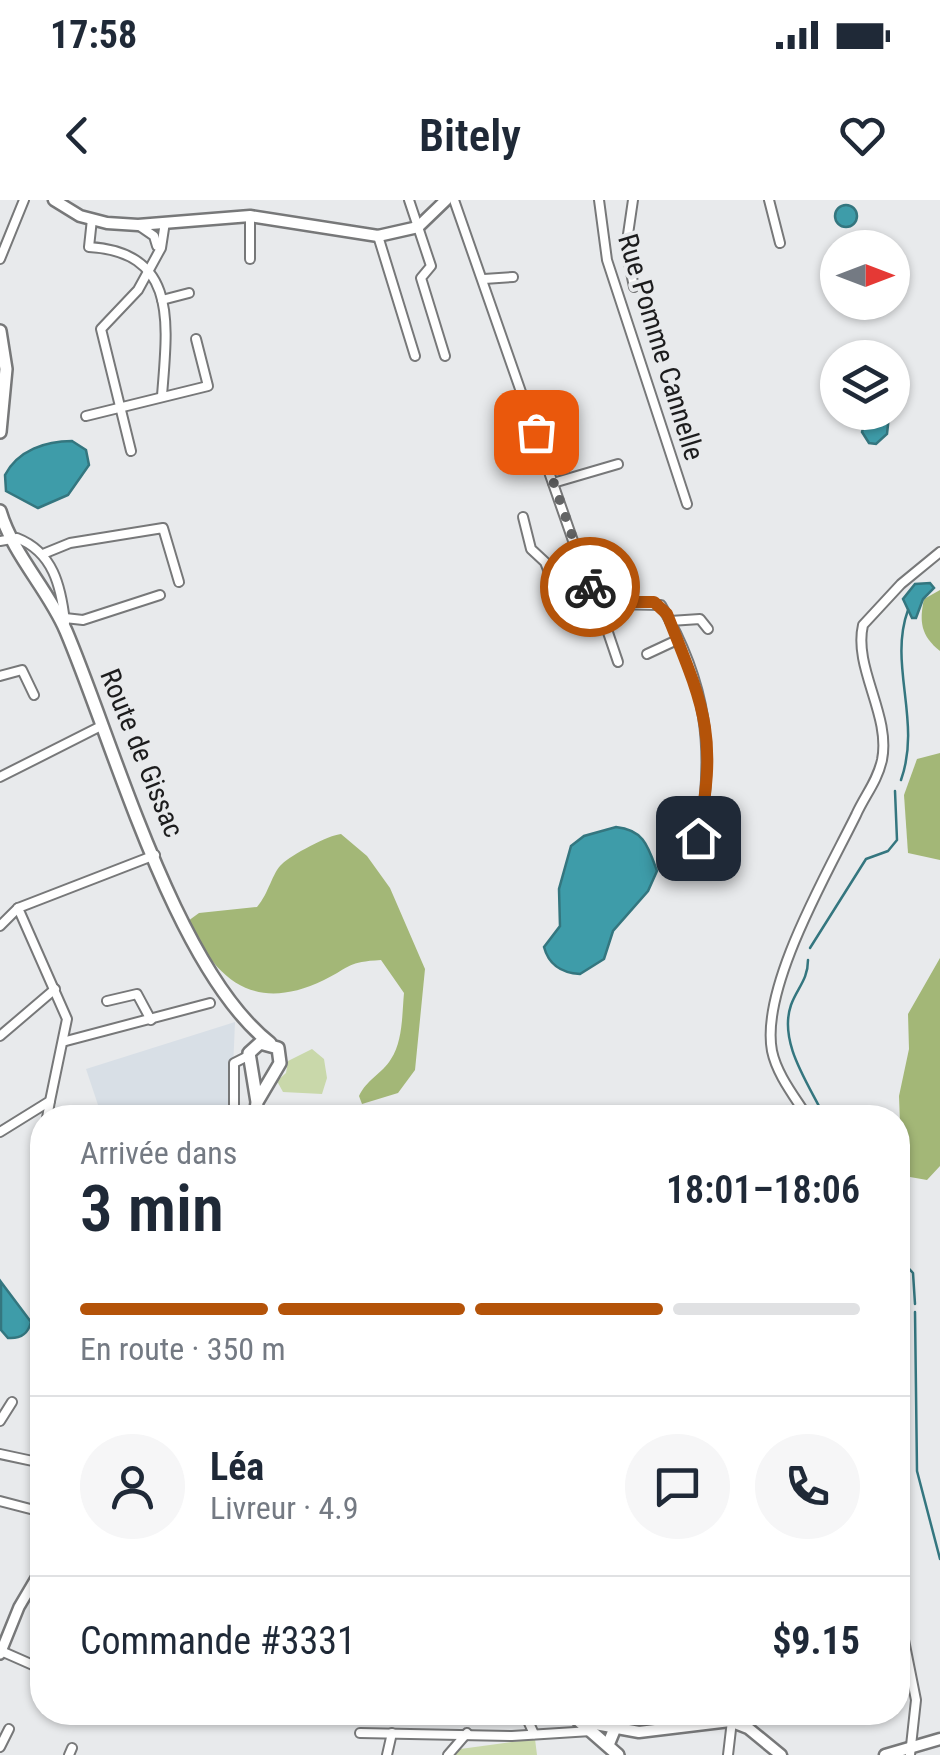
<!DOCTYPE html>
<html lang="fr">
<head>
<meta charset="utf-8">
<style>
	:root { --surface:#fff; --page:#f6f6f7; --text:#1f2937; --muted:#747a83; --line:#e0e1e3; --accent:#b45309 }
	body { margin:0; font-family:"Roboto Condensed",sans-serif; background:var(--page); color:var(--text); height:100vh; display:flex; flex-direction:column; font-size:38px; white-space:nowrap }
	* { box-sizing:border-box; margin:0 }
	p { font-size:32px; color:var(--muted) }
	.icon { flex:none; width:55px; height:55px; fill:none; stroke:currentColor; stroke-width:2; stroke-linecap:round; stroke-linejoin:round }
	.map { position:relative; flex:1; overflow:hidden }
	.drawer { position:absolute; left:30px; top:905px; width:880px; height:620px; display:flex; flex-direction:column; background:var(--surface); border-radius:40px; box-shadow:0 2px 8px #0004 }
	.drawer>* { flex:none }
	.needle { width:65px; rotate:90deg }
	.buttons { position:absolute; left:820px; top:30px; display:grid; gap:20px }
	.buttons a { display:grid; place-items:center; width:90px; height:90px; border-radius:50%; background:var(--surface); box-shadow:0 2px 8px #0004; font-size:50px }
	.pin { position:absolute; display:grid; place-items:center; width:85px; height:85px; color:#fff; margin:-42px; border-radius:20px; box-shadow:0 5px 15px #0006 }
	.courier { position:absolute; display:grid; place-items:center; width:100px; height:100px; margin:-50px; border:8px solid #b45309; border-radius:50%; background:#fff; color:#222; box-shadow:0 2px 12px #0007 }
	.head em { font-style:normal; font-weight:600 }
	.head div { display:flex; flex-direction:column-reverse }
	.head { display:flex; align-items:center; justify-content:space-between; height:170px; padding:0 50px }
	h1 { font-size:65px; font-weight:600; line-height:75px }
	.bar { display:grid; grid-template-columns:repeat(4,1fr); gap:15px 10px; align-content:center; height:120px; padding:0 50px }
	.bar i { height:12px; border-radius:8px; background:var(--line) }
	.bar .current { background:var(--accent) }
	.bar p { grid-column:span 4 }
	.line { display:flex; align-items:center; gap:25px; padding:0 50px; border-top:2px solid var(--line) }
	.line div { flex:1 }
	.round { display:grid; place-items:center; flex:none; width:105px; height:105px; border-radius:52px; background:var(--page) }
	.status { display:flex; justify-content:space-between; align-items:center; height:70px; padding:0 50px; background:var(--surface); direction:ltr }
	.status svg { height:28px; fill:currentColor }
	header { display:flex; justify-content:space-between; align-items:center; height:130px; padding:0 50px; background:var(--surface); font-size:45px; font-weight:600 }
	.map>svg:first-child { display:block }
	.built { fill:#d8dfe6 }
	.green { fill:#c9d8aa }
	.forest { fill:#a3b777 }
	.water { fill:#3e9ca9; stroke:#34767f; stroke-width:2.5 }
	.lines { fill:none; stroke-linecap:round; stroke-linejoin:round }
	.stream { stroke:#34767f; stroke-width:2.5 }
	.minor-casing { stroke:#777879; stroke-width:12 }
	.tertiary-casing { stroke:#777879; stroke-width:14 }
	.secondary-casing { stroke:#777879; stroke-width:15 }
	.primary-casing { stroke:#777879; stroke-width:16 }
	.minor { stroke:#fff; stroke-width:8 }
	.tertiary { stroke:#fff; stroke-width:9 }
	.secondary { stroke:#fff; stroke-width:10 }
	.primary { stroke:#fff; stroke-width:11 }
	.done { stroke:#636465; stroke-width:10; stroke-dasharray:0 18 }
	.route { stroke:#b45309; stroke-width:12 }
	.labels { text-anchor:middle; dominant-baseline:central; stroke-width:8; stroke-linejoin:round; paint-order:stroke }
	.street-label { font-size:28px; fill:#1c1c1d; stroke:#e8eaec }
</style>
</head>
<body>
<div class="status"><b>17:58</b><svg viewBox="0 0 49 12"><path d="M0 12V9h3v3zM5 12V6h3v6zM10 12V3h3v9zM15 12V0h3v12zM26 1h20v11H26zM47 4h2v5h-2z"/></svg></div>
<header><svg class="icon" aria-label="back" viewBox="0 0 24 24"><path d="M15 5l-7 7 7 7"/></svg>Bitely<svg class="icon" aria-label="heart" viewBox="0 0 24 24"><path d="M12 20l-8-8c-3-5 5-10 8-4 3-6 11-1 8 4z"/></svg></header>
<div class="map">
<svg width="940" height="1555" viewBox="0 0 940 1555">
	<rect width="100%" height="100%" fill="#e8eaec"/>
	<polygon class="built" points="235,822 231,917 102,917 86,869"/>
	<g class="green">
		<polygon points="312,849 324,859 327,878 322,894 283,892 277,881 286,873 288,861"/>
		<polygon points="535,1539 537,1555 454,1555 453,1550"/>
	</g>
	<g class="forest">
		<path d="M940 390V451C921 436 919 422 924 399Z"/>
		<polygon points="940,553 940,660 908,653 904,595 917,559"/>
		<path d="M341 634 367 656 390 688 425 769 415 870 398 893 362 904 359 896C367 879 382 874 391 859 403 841 402 814 404 793L381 760C347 762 352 766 324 780 256 813 217 782 188 721L199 713 257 707C269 693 272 673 282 664 291 655 329 635 341 634Z"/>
		<polygon points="940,758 940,966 927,980 910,977 901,951 899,896 909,849 908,814"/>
	</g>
	<g class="water">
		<circle cx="846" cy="16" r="11"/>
		<polygon points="868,212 889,216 887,234 876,244 869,243 862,232"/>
		<path d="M72 241 86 250 89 265 68 295 38 308 6 291 5 275C18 250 46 241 72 241Z"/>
		<polygon points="930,383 934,388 923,399 916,418 912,418 903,399 915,384"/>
		<path d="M616 627C644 630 648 646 657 671L648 691 613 731 604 759 580 774C562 773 549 766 544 747L560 726 559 689 571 646 584 636Z"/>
		<path d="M1 1082 31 1122C28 1134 21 1139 8 1138L1 1130Z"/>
	</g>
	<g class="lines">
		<g class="stream">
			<path d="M901 580C922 521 888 465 908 410"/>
			<polyline points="810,748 866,659 888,651 897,640 895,591"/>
			<path d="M808 760C808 780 797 788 791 805 778 843 809 884 825 918"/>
			<polyline points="898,1057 913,1073 915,1104"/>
			<polyline points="915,1112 917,1271 940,1359"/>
		</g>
		<g class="minor-casing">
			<g id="minor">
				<polyline points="409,0 431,66 421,78 445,156"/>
				<path d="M454 0 593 398 612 404 661 405C707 483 715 551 699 638"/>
				<polyline points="599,0 607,60 687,304"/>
				<polyline points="633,0 626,48 634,87"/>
				<polyline points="769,0 780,43"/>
				<path d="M92 19 89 47C180 52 167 127 162 196"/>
				<polyline points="138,25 154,36 157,46"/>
				<polyline points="378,36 415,156"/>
				<polyline points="0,59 24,0"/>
				<polyline points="250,59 250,16"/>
				<polyline points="484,79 513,77"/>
				<polyline points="162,100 189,93"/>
				<polyline points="86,216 208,186 196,139"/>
				<polyline points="131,251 101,129 138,90 161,48 165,22"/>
				<polyline points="553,283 618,264"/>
				<polyline points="523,317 531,349 545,362 556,390 593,398"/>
				<path d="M0 341 17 338C53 352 61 386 65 422"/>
				<polyline points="43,354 70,343 163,328 179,382"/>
				<polyline points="597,400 618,462"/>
				<polyline points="65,418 83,420 160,395"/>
				<polyline points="670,421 700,419 708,429"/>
				<polyline points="647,454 677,440"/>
				<polyline points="0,476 22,470 34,495"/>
				<polyline points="0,577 103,525"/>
				<polyline points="0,726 18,708"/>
				<polyline points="107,801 137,794 151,820"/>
				<polyline points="0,836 55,789"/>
				<polyline points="66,841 210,803"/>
				<polyline points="47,918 50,901"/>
				<polyline points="234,918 234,863 248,856"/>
				<path d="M808 918C795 897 777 875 772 851 760 788 828 672 856 615 865 595 877 582 882 560 891 515 853 468 863 425L901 384 940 352"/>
				<polyline points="0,932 50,901 67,819 18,708 155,655"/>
				<polyline points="0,1221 12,1202"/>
				<polyline points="0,1254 42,1263"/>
				<polyline points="0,1301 42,1312"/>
				<polyline points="898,1410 916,1500 910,1555"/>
				<polyline points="1,1451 42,1469"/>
				<polyline points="141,1512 154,1518 162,1512"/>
				<polyline points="524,1512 534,1534"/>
				<polyline points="360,1533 512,1536 591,1531"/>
				<polyline points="0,1547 9,1529"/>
				<polyline points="69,1555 72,1548"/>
				<polyline points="387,1555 392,1533"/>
				<polyline points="448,1555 467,1533"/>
				<polyline points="728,1555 733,1512"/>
			</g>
		</g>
		<g class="tertiary-casing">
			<polyline id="tertiary" points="0,1454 19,1407 42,1368"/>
		</g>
		<g class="secondary-casing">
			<g id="secondary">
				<polyline points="54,0 80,16 107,23 138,25 250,16 378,36 418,27 446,0"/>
				<polyline points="579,1521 639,1532 730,1521 748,1528 781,1555"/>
				<polyline points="885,1555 940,1539"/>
			</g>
		</g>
		<g class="primary-casing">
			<g id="primary">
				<polyline points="0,131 6,169 0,232"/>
				<path d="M0 311C13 355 48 389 66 431 114 544 175 769 270 843"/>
				<polyline points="255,918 257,902 249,853 260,843 278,848 280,863 257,902"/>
				<polyline points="569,1512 618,1555"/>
				<polyline points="608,1545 615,1528"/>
			</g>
		</g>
		<use href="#minor" class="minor"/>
		<use href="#tertiary" class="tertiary"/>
		<use href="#secondary" class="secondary"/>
		<use href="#primary" class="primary"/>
	</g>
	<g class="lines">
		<polyline class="done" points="536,232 590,387"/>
		<path class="route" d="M590 387 601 402H654L667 414C705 509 718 535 698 638"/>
	</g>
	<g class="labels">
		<g class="street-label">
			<text transform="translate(661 147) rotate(73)">Rue Pomme Cannelle</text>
			<text transform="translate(142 553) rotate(68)">Route de Gissac</text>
		</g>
	</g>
</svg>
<div class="buttons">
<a><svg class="needle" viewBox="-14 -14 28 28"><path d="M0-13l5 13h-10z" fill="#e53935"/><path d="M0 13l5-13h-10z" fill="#747a83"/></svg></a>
<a><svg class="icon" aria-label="layers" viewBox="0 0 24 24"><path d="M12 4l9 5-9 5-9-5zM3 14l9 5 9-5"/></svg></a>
</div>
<div class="pin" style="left:536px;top:232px;background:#ea580c"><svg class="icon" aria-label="bag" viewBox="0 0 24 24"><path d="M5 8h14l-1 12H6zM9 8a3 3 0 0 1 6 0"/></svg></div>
<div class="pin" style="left:698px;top:638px;background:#1f2937"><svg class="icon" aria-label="home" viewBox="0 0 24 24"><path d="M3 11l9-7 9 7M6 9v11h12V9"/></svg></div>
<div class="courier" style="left:590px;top:387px"><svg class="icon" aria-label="bike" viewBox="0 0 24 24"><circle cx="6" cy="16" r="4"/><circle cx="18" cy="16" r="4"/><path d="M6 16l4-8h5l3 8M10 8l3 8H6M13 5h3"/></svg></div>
<section class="drawer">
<div class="head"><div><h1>3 min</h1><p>Arrivée dans</p></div><em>18:01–18:06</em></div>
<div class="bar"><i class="current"></i><i class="current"></i><i class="current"></i><i></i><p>En route · 350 m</p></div>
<div class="line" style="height:180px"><a class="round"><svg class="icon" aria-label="person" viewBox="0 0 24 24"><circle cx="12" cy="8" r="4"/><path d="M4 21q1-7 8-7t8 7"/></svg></a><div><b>Léa</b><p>Livreur · 4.9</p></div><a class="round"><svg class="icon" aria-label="chat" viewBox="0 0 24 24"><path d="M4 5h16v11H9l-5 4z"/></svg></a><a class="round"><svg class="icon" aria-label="phone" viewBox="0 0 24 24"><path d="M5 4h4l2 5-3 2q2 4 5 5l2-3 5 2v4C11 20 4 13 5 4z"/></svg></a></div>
<div class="line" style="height:130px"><div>Commande #3331</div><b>$9.15</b></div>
</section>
</div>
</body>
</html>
